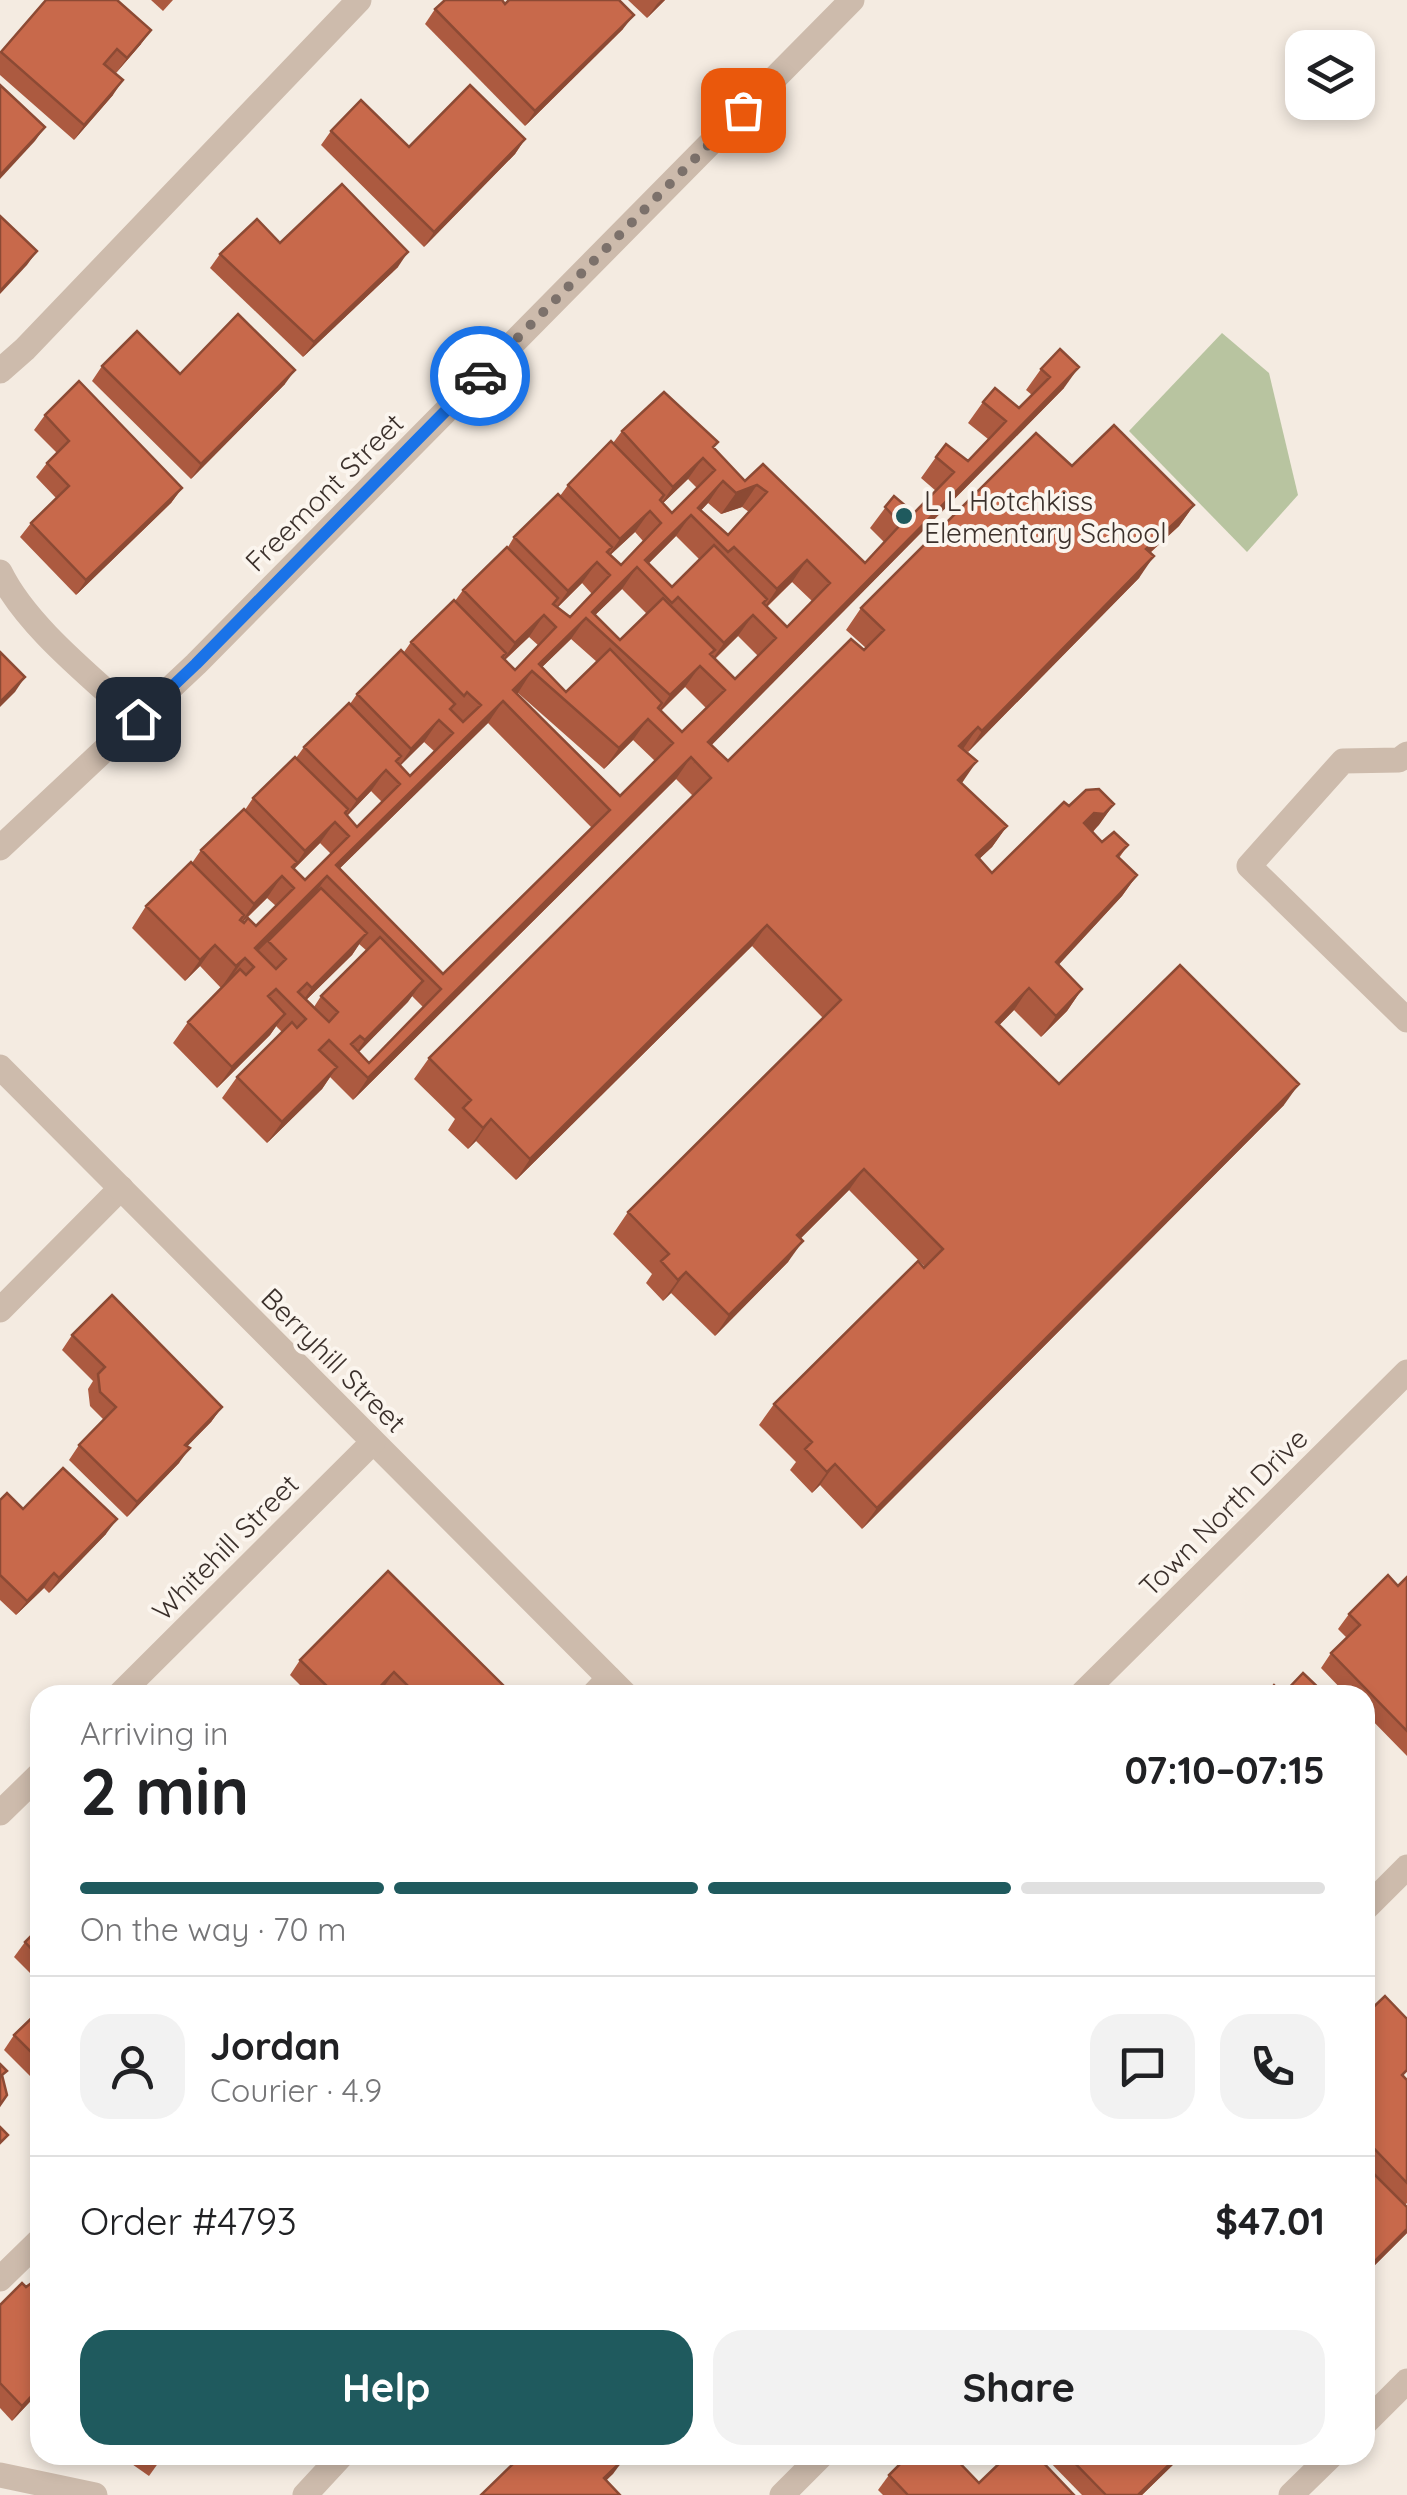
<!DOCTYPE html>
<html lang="en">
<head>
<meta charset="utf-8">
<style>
	:root { --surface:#fff; --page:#f2f2f2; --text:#202124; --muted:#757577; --line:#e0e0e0; --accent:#1f5a5e }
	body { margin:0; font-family:Quicksand,sans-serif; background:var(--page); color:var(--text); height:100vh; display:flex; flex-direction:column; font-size:38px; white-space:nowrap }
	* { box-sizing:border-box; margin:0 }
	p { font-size:32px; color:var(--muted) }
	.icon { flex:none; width:55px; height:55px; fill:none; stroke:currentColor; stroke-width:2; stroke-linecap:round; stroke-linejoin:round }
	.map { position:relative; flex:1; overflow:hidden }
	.panel { position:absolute; left:30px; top:1685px; width:1345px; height:780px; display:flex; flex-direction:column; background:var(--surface); border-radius:30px; box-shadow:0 5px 15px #0003 }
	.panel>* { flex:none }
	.controls { position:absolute; left:1285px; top:30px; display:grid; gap:20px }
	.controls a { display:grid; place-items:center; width:90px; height:90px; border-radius:20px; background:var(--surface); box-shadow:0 5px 15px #0003; font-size:50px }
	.pin { position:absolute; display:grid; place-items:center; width:85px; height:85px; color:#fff; margin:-42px; border-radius:20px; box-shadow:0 5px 15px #0006 }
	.courier { position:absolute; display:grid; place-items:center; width:100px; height:100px; margin:-50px; border:8px solid #1a73e8; border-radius:50%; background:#fff; color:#222; box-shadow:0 2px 12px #0007 }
	.summary em { font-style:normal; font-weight:700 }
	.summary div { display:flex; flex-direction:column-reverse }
	.summary { display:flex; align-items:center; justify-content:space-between; height:170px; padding:0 50px }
	h1 { font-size:65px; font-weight:700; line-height:75px }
	.bar { display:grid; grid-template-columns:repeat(4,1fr); gap:15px 10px; align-content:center; height:120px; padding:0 50px }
	.bar i { height:12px; border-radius:8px; background:var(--line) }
	.bar .active { background:var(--accent) }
	.bar p { grid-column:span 4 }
	.line { display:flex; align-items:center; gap:25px; padding:0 50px; border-top:2px solid var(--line) }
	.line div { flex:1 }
	.round { display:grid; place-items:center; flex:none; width:105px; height:105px; border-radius:30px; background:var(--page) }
	.cta { display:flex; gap:20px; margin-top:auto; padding:20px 50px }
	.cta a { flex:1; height:115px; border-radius:30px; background:var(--accent); color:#fff; font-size:40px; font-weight:700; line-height:115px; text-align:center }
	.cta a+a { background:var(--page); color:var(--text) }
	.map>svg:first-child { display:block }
	.green { fill:#b8c4a0 }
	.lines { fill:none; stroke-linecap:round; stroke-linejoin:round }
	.service { stroke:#cdbbac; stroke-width:25 }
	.minor { stroke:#cdbbac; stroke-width:25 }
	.wall { fill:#ac5a40; fill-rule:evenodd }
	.shaded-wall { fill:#8c4a34 }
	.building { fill:#c8694b; stroke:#8c4a34; stroke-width:2.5; fill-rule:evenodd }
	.done { stroke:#7c716b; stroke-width:10; stroke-dasharray:0 18 }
	.route { stroke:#1a73e8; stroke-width:12 }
	.poi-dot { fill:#1f5a5e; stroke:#fbf5ee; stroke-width:4 }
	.labels { text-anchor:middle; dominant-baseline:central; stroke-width:8; stroke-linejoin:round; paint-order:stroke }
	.street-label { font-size:28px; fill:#3b302b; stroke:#fbf5ee }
	.poi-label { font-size:28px; fill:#3b302b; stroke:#fbf5ee; text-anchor:start }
</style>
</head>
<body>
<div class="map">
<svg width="1407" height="2495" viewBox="0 0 1407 2495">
	<rect width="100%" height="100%" fill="#f4ebe1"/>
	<polygon class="green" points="1222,333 1269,373 1298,495 1247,552 1129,431"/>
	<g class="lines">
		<g class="service">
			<polyline points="0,371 25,349 359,0"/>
			<path d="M0 572C27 627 92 677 137 719"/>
			<polyline points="1407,754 1399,760 1343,761 1249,866 1407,1020"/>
			<polyline points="0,1310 121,1188"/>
			<polyline points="593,1695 609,1678"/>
			<polyline points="1365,1909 1407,1867"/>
			<polyline points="0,2279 40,2240"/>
			<polyline points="0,2475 95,2495"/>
			<polyline points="782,2495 822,2455"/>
		</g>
		<g class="minor">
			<polyline points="0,848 196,664 852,0"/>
			<polyline points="0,1067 626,1695"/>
			<polyline points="119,1695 373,1442"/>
			<polyline points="1081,1695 1407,1372"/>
			<polyline points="0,1813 40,1774"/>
			<polyline points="1365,2423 1407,2381"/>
			<polyline points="305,2495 342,2455"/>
			<polyline points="1291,2495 1332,2455"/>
		</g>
	</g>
	<g class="wall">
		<polygon points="46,0 141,44 116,73 106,65 113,95 74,140 0,75 0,53"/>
		<polygon points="151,0 173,0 163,11"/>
		<polygon points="628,0 665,0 647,18"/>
		<polygon points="505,4 623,29 525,126 425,24 435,9"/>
		<polygon points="331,131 409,147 525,139 515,154 424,247 321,145"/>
		<polygon points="280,243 398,267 303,357 210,268 220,254"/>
		<polygon points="102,366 180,374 285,384 191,479 92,381"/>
		<path d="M1041 369 1064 388 711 745 728 761 866 648 846 630 861 608 1072 466 1194 505 1179 526 1150 553 1139 578 968 752 963 749 962 783 1007 826 992 847 979 859 992 873 1069 806 1114 804 1093 832 1102 842 1128 845 1119 858 1137 875 1122 896 1058 965 1082 989 1067 1011 1041 1037 1014 1010 999 1025 1059 1084 1284 1105 862 1529 820 1485 812 1493 790 1470 796 1462 759 1425 774 1404 925 1267 849 1190 801 1238 788 1262 715 1336 671 1293 663 1301 646 1283 652 1274 613 1234 628 1212 823 1018 752 946 516 1180 476 1141 468 1149 448 1130 455 1119 414 1079 429 1058 693 796 676 779 353 1100 330 1077 322 1089 267 1143 222 1098 237 1077 282 1032 276 1026 270 1035 217 1088 173 1043 188 1022 221 988 200 966 185 981 132 928 146 906 192 863 201 850 245 810 253 798 296 758 304 747 350 704 357 694 404 652 411 642 455 601 463 590 508 547 514 537 560 496 568 485 613 443 622 431 714 448 745 481 763 464 865 563 884 542 870 528 894 496 914 513 936 491 921 478 936 457 968 461 988 439 968 423 983 402 1019 408 1032 395 1026 390ZM688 479 697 488 672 513 663 503ZM708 503 721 514 742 507 749 512 728 535 701 510ZM635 532 643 541 621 565 610 555ZM676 536 700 560 672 587 648 564ZM792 582 812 601 787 627 767 607ZM582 583 592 594 570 617 558 607ZM622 589 647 614 620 640 595 615ZM738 636 758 656 735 679 715 659ZM529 637 539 646 515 670 505 660ZM571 639 597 662 566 692 542 667ZM685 687 706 708 682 732 661 711ZM518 693 604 769 633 740 655 761 620 796 516 694ZM488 723 592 828 443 974 339 869ZM424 742 434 751 410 776 400 765ZM371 791 382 802 357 827 347 816ZM320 843 331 854 305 880 294 869ZM267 898 276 906 256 926 243 922ZM359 944 367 951 321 996 314 1007 306 1000 352 955ZM412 996 423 1007 369 1063 359 1052Z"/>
		<polygon points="45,415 182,488 171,503 76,595 20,537 31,523 56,498 36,477 47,463 57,453 34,430"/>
		<polygon points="72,1335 222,1407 211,1422 187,1446 179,1463 127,1517 69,1460 79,1445 104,1420 90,1406 88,1389 93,1381 62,1350"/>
		<polygon points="0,1500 23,1509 106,1534 49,1593 44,1588 16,1615 0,1600"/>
		<polygon points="388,1571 513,1695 392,1695 384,1687 376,1695 310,1695 290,1675 300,1660"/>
		<polygon points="1407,1577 1407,1756 1365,1713 1365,1695 1347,1695 1321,1668 1331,1653 1347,1638 1338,1629 1349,1614 1398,1586"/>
		<polygon points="40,1927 40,1983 14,1957 25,1942"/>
		<polygon points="40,2010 40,2086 4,2050 14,2035"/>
		<polygon points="1365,2015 1407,2080 1407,2203 1405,2205 1407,2207 1407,2233 1365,2275"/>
		<polygon points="26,2287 40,2391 12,2421 0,2408 0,2305"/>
		<polygon points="119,2455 164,2455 149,2476"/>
		<polygon points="627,2455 646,2455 636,2465"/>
		<polygon points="1043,2455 1183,2455 1142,2495 1082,2495"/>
		<polygon points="889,2475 979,2483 1074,2495 883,2495 878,2490"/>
	</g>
	<g class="shaded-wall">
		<polygon points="661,0 665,0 647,18 657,4"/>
		<polygon points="634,15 623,29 525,126 535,111"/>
		<polygon points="151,30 141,44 116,73 127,58"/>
		<polygon points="123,80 113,95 74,140 84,125"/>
		<polygon points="45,127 35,141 0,179 0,175"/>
		<polygon points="525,139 515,154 424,247 434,232"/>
		<polygon points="37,251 27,265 0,294 0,291"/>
		<polygon points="408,252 398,267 303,357 314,342"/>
		<polygon points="1079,367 1064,388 693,764 708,742"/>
		<polygon points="295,370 285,384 191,479 201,464"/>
		<polygon points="703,458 688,479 658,508 673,487"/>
		<polygon points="723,481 708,503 694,518 698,508"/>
		<polygon points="757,485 742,507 721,514 736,493"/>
		<polygon points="182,488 171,503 76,595 86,580"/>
		<polygon points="1194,505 1179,526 1131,570 1146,549"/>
		<polygon points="650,511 635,532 605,560 620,539"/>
		<polygon points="691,515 676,536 641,571 645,560"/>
		<polygon points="1154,556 1139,578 968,752 982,731"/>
		<polygon points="807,560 792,582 762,611 777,589"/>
		<polygon points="597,562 582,583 553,612 568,591"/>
		<polygon points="637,567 622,589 589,621 592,612"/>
		<polygon points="544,615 529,637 500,664 515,643"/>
		<polygon points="753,615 738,636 709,664 724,643"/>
		<polygon points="586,618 571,639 535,674 539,664"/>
		<polygon points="700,666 685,687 655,716 670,695"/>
		<polygon points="532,671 518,693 506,704 513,690"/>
		<polygon points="25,677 15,692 0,707 0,702"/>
		<polygon points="503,701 488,723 330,878 336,865"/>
		<polygon points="648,719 633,740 604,769 619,748"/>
		<polygon points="439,720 424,742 396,770 411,749"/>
		<polygon points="978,727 963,749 959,746"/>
		<polygon points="691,757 676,779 353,1100 368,1078"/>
		<polygon points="977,761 962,783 958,780"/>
		<polygon points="386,770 371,791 342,821 357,800"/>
		<polygon points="1114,804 1099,825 1089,835 1084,823 1094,813"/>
		<polygon points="335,822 320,843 290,873 305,851"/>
		<polygon points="1007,826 992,847 961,876 976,855"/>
		<polygon points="1137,875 1122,896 1041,984 1056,962"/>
		<polygon points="282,876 267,898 239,925 254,904"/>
		<polygon points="327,876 313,897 248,961 255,948"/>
		<polygon points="767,925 752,946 516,1180 530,1159"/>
		<polygon points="367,933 352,955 297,1009 312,988"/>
		<polygon points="215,945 200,966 185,981 200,960"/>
		<polygon points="245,958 230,979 221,988 236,966"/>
		<polygon points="423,981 408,1002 350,1061 365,1040"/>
		<polygon points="1029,988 1014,1010 981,1044 996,1022"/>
		<polygon points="1082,989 1067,1011 1041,1037 1056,1016"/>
		<polygon points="285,1014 270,1035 217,1088 232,1067"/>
		<polygon points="337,1067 322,1089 267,1143 282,1122"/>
		<polygon points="1299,1084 1284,1105 862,1529 877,1508"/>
		<polygon points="491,1119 476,1141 468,1149 483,1128"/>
		<polygon points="864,1169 849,1190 782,1257 797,1235"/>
		<polygon points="803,1241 788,1262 715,1336 729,1315"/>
		<polygon points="686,1272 671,1293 663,1301 678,1280"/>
		<polygon points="222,1407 211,1422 175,1459 185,1445"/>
		<polygon points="190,1448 179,1463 127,1517 137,1502"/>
		<polygon points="835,1464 820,1485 812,1493 827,1472"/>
		<polygon points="117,1519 106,1534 49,1593 59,1578"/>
		<polygon points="54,1573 44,1588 16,1615 27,1601"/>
		<polygon points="394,1672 384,1687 376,1695 372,1695"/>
		<polygon points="1407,2229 1407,2233 1365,2275 1365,2271"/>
		<polygon points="40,2387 40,2391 12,2421 22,2406"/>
		<polygon points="1179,2455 1183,2455 1142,2495 1138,2495"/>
		<polygon points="624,2459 613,2474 593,2493 604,2478"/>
	</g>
	<g class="building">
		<polygon points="46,0 117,0 151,30 127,58 117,49 104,64 123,80 84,125 1,52"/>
		<polygon points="445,0 502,0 505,4 509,0 619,0 634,15 535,111 435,9"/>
		<polygon points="0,85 45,127 0,175"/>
		<polygon points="470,85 525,139 434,232 331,131 361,100 409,147"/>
		<polygon points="342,184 408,252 314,342 220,254 257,219 280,243"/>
		<polygon points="0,216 37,251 0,291"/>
		<polygon points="238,314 295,370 201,464 102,366 137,331 180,374"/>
		<path d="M1060 349 1079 367 708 742 728 761 851 639 864 650 884 630 861 608 1036 433 1072 466 1114 425 1194 505 1146 549 1154 556 982 731 978 727 959 746 977 761 958 780 1007 826 976 855 992 873 1064 802 1069 806 1086 790 1099 789 1114 804 1104 814 1094 813 1084 823 1102 842 1114 832 1128 845 1117 856 1137 875 1056 962 1082 989 1056 1016 1029 988 996 1022 1059 1084 1180 965 1299 1084 877 1508 835 1464 827 1472 805 1449 812 1442 774 1404 918 1261 924 1268 943 1249 864 1169 797 1235 803 1241 729 1315 686 1272 678 1280 661 1261 669 1254 628 1212 841 1000 767 925 530 1159 491 1119 483 1128 463 1108 471 1100 429 1058 711 778 691 757 368 1078 329 1040 319 1050 337 1067 282 1122 237 1077 292 1022 297 1028 306 1019 276 989 268 996 285 1014 232 1067 188 1022 240 969 246 975 254 967 245 958 236 966 215 945 200 960 146 906 191 862 244 915 240 920 244 923 248 918 256 926 294 888 282 876 254 904 201 850 244 809 297 862 292 867 305 880 349 836 335 822 305 851 253 798 295 757 348 809 345 813 357 827 400 784 386 770 357 800 304 747 349 703 401 756 396 761 410 776 453 733 439 720 411 749 357 694 401 650 455 704 450 709 463 722 481 705 467 692 464 696 411 642 454 600 506 653 502 657 515 670 556 627 544 615 515 643 463 590 507 547 558 598 553 604 570 617 610 575 597 562 568 591 514 537 558 494 612 547 607 552 621 565 661 523 650 511 620 539 568 485 611 441 664 495 660 500 672 513 715 470 703 458 673 487 622 431 664 392 718 442 713 447 745 481 763 464 865 563 901 524 885 507 894 496 914 513 954 472 936 457 946 444 968 461 1006 421 983 402 995 388 1019 408 1050 377 1041 369ZM723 481 736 493 757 485 767 492 728 535 698 508ZM691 515 728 552 734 547 777 589 807 560 830 583 787 627 763 603 767 599 714 545 672 587 645 560ZM637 567 672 603 678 597 724 643 753 615 776 638 735 679 710 654 715 650 663 598 620 640 592 612ZM586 618 670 695 700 666 725 690 682 732 658 708 662 703 610 649 566 692 539 664ZM532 671 619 748 648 719 673 743 620 796 513 690ZM503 701 610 810 443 974 336 865ZM327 876 441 989 369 1063 351 1044 360 1036 365 1040 423 981 380 937 321 996 338 1012 329 1022 298 992 307 983 312 988 367 933 321 888 268 941 286 959 276 969 255 948Z"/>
		<polygon points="79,381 182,488 86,580 31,523 69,486 47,463 69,441 45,415"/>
		<polygon points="0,652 25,677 0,702"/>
		<polygon points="112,1295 222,1407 185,1445 190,1448 137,1502 79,1445 116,1407 100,1392 98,1374 105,1367 72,1335"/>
		<polygon points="63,1468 117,1519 59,1578 54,1573 27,1601 0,1575 0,1500 7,1493 23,1509"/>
		<polygon points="388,1571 513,1695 417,1695 394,1672 372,1695 336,1695 300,1660"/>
		<polygon points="1388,1575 1398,1586 1407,1577 1407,1731 1331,1653 1360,1625 1349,1614"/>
		<polygon points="1303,1673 1326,1695 1266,1695 1274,1685 1283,1694"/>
		<polygon points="40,1927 40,1958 25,1942"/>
		<polygon points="1385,1996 1407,2019 1407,2070 1402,2075 1407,2080 1407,2183 1365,2139 1365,2046 1367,2044 1365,2042 1365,2015"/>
		<polygon points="40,2010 40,2061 14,2035"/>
		<polygon points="0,2064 7,2071 2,2075 7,2095 0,2105"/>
		<polygon points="0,2127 8,2135 0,2143"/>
		<polygon points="1365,2165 1407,2207 1407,2229 1365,2271"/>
		<polygon points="40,2277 40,2387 22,2406 0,2383 0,2305 22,2283 26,2287"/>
		<polygon points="150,2455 163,2455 159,2461"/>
		<polygon points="522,2455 619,2455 624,2459 604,2478 620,2495 481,2495"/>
		<polygon points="909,2455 952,2455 979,2483 1008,2455 1036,2455 1074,2495 908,2495 889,2475"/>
		<polygon points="1067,2455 1179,2455 1138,2495 1106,2495"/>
	</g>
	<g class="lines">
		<polyline class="done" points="480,376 743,110"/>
		<polyline class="route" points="138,719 196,664 480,376"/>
	</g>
	<circle class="poi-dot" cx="904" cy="516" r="10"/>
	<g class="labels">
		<g class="street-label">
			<text transform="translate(324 492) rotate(-45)">Freemont Street</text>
			<text transform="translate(334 1360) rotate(45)">Berryhill Street</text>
			<text transform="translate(1223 1512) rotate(-45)">Town North Drive</text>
			<text transform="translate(225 1547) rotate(-45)">Whitehill Street</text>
		</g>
		<g class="poi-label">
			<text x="924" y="500">L L Hotchkiss<tspan x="924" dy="32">Elementary School</tspan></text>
		</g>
	</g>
</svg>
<div class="controls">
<a><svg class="icon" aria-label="layers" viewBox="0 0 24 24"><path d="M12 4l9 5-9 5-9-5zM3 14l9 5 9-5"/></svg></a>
</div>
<div class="pin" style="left:743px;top:110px;background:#ea580c"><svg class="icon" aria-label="bag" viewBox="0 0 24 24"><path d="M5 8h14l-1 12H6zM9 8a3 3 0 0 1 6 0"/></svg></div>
<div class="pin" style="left:138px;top:719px;background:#1f2937"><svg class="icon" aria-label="home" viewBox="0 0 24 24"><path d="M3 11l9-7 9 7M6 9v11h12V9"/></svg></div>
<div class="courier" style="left:480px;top:376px"><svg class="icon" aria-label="car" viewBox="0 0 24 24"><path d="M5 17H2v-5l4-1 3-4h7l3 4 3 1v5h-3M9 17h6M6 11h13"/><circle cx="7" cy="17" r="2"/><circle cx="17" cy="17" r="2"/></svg></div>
<section class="panel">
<div class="summary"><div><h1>2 min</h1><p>Arriving in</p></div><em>07:10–07:15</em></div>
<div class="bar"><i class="active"></i><i class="active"></i><i class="active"></i><i></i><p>On the way · 70 m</p></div>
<div class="line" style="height:180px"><a class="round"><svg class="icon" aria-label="person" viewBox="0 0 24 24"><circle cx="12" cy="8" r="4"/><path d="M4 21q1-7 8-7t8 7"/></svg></a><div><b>Jordan</b><p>Courier · 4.9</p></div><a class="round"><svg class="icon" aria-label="chat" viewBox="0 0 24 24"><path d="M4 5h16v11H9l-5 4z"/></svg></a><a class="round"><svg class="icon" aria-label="phone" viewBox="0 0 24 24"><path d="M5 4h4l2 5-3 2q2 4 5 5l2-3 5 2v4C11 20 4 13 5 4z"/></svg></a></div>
<div class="line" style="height:130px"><div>Order #4793</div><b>$47.01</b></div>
<div class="cta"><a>Help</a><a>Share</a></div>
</section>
</div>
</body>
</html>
